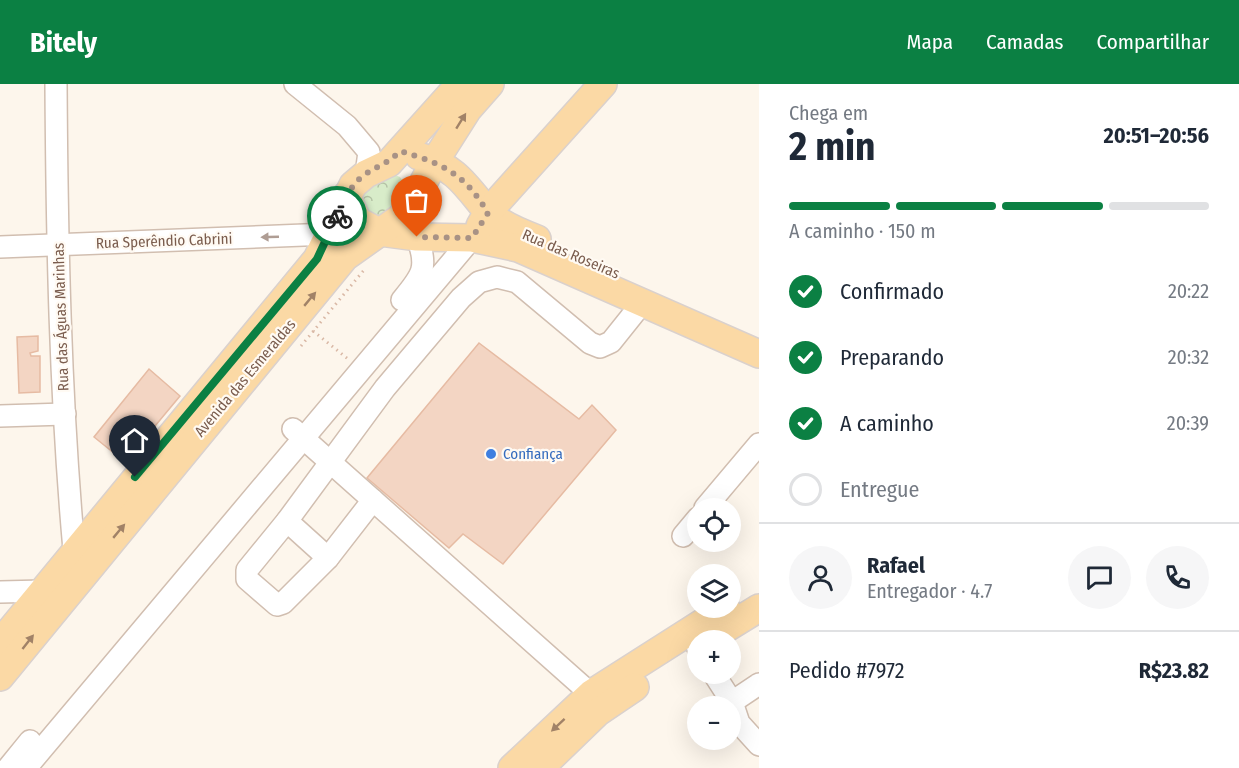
<!DOCTYPE html>
<html lang="pt">
<head>
<meta charset="utf-8">
<style>
	:root { --surface:#fff; --page:#f6f6f7; --text:#1f2937; --muted:#747a83; --line:#e0e1e3; --accent:#0b8043 }
	body { margin:0; font-family:"Fira Sans Condensed",sans-serif; background:var(--page); color:var(--text); height:100vh; display:flex; flex-direction:column; font-size:22px; white-space:nowrap }
	* { box-sizing:border-box; margin:0 }
	p { font-size:20px; color:var(--muted) }
	.icon { flex:none; width:33px; height:33px; fill:none; stroke:currentColor; stroke-width:2; stroke-linecap:round; stroke-linejoin:round }
	.map { position:relative; flex:1; overflow:hidden }
	.sheet { display:flex; flex-direction:column; background:var(--surface); width:480px }
	.sheet>* { flex:none }
	.fabs { position:absolute; left:687px; top:414px; display:grid; gap:12px }
	.fabs a { display:grid; place-items:center; width:54px; height:54px; border-radius:50%; background:var(--surface); box-shadow:0 6px 24px #0002; font-size:30px }
	.pin { position:absolute; display:grid; place-items:center; width:51px; height:51px; color:#fff; margin:-62px -26px; border-radius:50% 50% 50% 0; rotate:-45deg; box-shadow:0 0 6px #0007 }
	.pin .icon { rotate:45deg }
	.courier { position:absolute; display:grid; place-items:center; width:60px; height:60px; margin:-30px; border:4px solid #0b8043; border-radius:50%; background:#fff; color:#222; box-shadow:0 2px 8px #0007 }
	.head em { font-style:normal; font-weight:700 }
	.head div { display:flex; flex-direction:column-reverse }
	.head { display:flex; align-items:center; justify-content:space-between; height:102px; padding:0 30px }
	h1 { font-size:39px; font-weight:700; line-height:45px }
	.bar { display:grid; grid-template-columns:repeat(4,1fr); gap:9px 6px; align-content:center; height:72px; padding:0 30px }
	.bar i { height:8px; border-radius:4px; background:var(--line) }
	.bar .active { background:var(--accent) }
	.bar p { grid-column:span 4 }
	.line { display:flex; align-items:center; gap:15px; padding:0 30px; border-top:2px solid var(--line) }
	.line div { flex:1 }
	.round { display:grid; place-items:center; flex:none; width:63px; height:63px; border-radius:32px; background:var(--page) }
	ol { padding:0 30px; list-style:none }
	li { display:flex; align-items:center; gap:18px; height:66px }
	li p { margin-inline-start:auto }
	li .icon { padding:6px; border-radius:50%; background:var(--accent); color:#fff; stroke-width:4 }
	li:last-child { color:var(--muted) }
	li i { width:33px; height:33px; border:3px solid var(--line); border-radius:50% }
	header { display:flex; align-items:center; gap:36px; box-sizing:border-box; height:84px; padding:0 30px; background:var(--accent); color:#fff }
	header strong { font-size:28px }
	nav { display:flex; gap:33px; margin-inline-start:auto; font-size:21px }
	main { display:flex; flex:1; min-height:0 }
	.map>svg:first-child { display:block }
	.park { fill:url(#park-crowns) }
	.building { fill:#f3d5c3; stroke:#e6bba3; stroke-width:1.5 }
	.lines { fill:none; stroke-linecap:round; stroke-linejoin:round }
	.minor-casing { stroke:#d1beb0; stroke-width:24 }
	.major-casing { stroke:#dad1cd; stroke-width:30 }
	.path { stroke:#d9b8a5; stroke-width:3; stroke-dasharray:1.5 4.5; stroke-linecap:butt }
	.minor { stroke:#fff; stroke-width:21 }
	.major { stroke:#fbd9a5; stroke-width:27 }
	.oneway { fill:#a18267 }
	.oneway2 { fill:#af9d94 }
	.done { stroke:#a89285; stroke-width:6; stroke-dasharray:0 10.8 }
	.route { stroke:#0b8043; stroke-width:8 }
	.shop-dot { fill:#3f7fe0; stroke:#fffaf3; stroke-width:2 }
	.labels { text-anchor:middle; dominant-baseline:central; stroke-width:4.5; stroke-linejoin:round; paint-order:stroke }
	.street-label { font-size:15px; fill:#7a5c4d; stroke:#fffaf3 }
	.shop-label { font-size:15px; fill:#366cbe; stroke:#fffaf3; text-anchor:start }
</style>
</head>
<body>
<header>
<strong>Bitely</strong>
<nav><a>Mapa</a><a>Camadas</a><a>Compartilhar</a></nav>
</header>
<main>
<div class="map">
<svg width="759" height="684" viewBox="0 0 759 684">
	<defs>
		<pattern id="park-crowns" width="20" height="18" patternUnits="userSpaceOnUse" patternTransform="scale(1.5)"><rect width="20" height="18" fill="#d8ecc9"/><path d="M2 6a3 3 0 1 1 6 0M12 15a3 3 0 1 1 6 0" fill="none" stroke="#b4c2a5"/></pattern>
	</defs>
	<rect width="100%" height="100%" fill="#fdf6ec"/>
	<polygon class="park" points="390,89 400,93 408,105 393,132 368,134 358,109"/>
	<g class="building">
		<polygon points="38,252 38,267 30,269 31,272 40,272 40,308 19,309 17,253"/>
		<polygon points="479,259 579,335 592,321 616,346 503,480 463,450 449,464 367,394"/>
		<polygon points="149,285 180,312 125,378 94,353"/>
	</g>
	<g class="lines">
		<g class="minor-casing">
			<g id="minor">
				<path d="M56 0C57 156 60 311 74 466"/>
				<polyline points="295,0 347,42 369,68 366,90"/>
				<polyline points="0,163 329,150"/>
				<path d="M402 216C422 192 429 184 417 153"/>
				<polyline points="0,332 65,330"/>
				<polyline points="293,345 591,610"/>
				<polyline points="373,416 328,474 283,519 277,521 247,495 247,486 287,437 385,304 461,214 479,198 497,193 517,198 590,259 600,263 611,258 643,218"/>
				<polyline points="705,424 759,360"/>
				<polyline points="287,437 328,474"/>
				<polyline points="683,452 698,434"/>
				<polyline points="0,508 43,507"/>
				<polyline points="697,562 698,564"/>
				<polyline points="714,590 732,618 739,639 759,661"/>
				<polyline points="732,618 759,600"/>
				<polyline points="8,684 30,657"/>
				<polyline points="26,684 472,154"/>
			</g>
		</g>
		<g class="major-casing">
			<g id="major">
				<path d="M419 72C456 84 464 99 487 127 498 140 521 149 537 155"/>
				<polyline points="346,112 358,137 379,148 417,153 472,154 518,164 759,270"/>
				<polyline points="480,142 488,128 603,0"/>
				<polyline points="712,553 759,524"/>
				<polyline points="0,559 317,175 353,101 366,90 389,79 460,0"/>
				<polyline points="0,593 345,173 407,129 435,77 468,25 490,0"/>
				<polyline points="512,684 591,610 726,524"/>
				<polyline points="540,684 598,628 635,603"/>
			</g>
		</g>
		<g class="path">
			<polyline points="313,247 348,275"/>
			<polyline points="301,262 364,186"/>
		</g>
		<use href="#minor" class="minor"/>
		<use href="#major" class="major"/>
	</g>
	<defs><path id="oneway-solid" d="M-6-.8H1V-3.2L6.5 0L1 3.2V.8H-6Z" transform="scale(1.5)"/></defs>
	<g class="oneway">
		<use href="#oneway-solid" transform="translate(461 37) rotate(-58)"/>
		<use href="#oneway-solid" transform="translate(310 215) rotate(-50)"/>
		<use href="#oneway-solid" transform="translate(119 447) rotate(-50)"/>
		<use href="#oneway-solid" transform="translate(28 558) rotate(-52)"/>
		<use href="#oneway-solid" transform="translate(558 641) rotate(137)"/>
	</g>
	<use class="oneway2" href="#oneway-solid" transform="translate(270 153) rotate(178)"/>
	<g class="lines">
		<path class="done" d="M337 132C344 116 350 102 364 91 377 82 389 79 400 67 443 80 464 89 488 129L472 154 417 153"/>
		<polyline class="route" points="135,393 317,175 337,132"/>
	</g>
	<circle class="shop-dot" cx="491" cy="370" r="6"/>
	<g class="labels">
		<g class="street-label">
			<text transform="translate(164 157) rotate(-2)">Rua Sperêndio Cabrini</text>
			<text transform="translate(571 170) rotate(23)">Rua das Roseiras</text>
			<text transform="translate(61 233) rotate(-92)">Rua das Águas Marinhas</text>
			<text transform="translate(245 294) rotate(-50)">Avenida das Esmeraldas</text>
		</g>
		<g class="shop-label">
			<text x="503" y="370">Confiança</text>
		</g>
	</g>
</svg>
<div class="fabs">
<a><svg class="icon" aria-label="locate" viewBox="0 0 24 24"><circle cx="12" cy="12" r="6"/><path d="M12 2v4M12 18v4M2 12h4M18 12h4"/></svg></a>
<a><svg class="icon" aria-label="layers" viewBox="0 0 24 24"><path d="M12 4l9 5-9 5-9-5zM3 14l9 5 9-5"/></svg></a>
<a>+</a>
<a>−</a>
</div>
<div class="pin" style="left:417px;top:153px;background:#ea580c"><svg class="icon" aria-label="bag" viewBox="0 0 24 24"><path d="M5 8h14l-1 12H6zM9 8a3 3 0 0 1 6 0"/></svg></div>
<div class="pin" style="left:135px;top:393px;background:#1f2937"><svg class="icon" aria-label="home" viewBox="0 0 24 24"><path d="M3 11l9-7 9 7M6 9v11h12V9"/></svg></div>
<div class="courier" style="left:337px;top:132px"><svg class="icon" aria-label="bike" viewBox="0 0 24 24"><circle cx="6" cy="16" r="4"/><circle cx="18" cy="16" r="4"/><path d="M6 16l4-8h5l3 8M10 8l3 8H6M13 5h3"/></svg></div>
</div>
<section class="sheet">
<div class="head"><div><h1>2 min</h1><p>Chega em</p></div><em>20:51–20:56</em></div>
<div class="bar"><i class="active"></i><i class="active"></i><i class="active"></i><i></i><p>A caminho · 150 m</p></div>
<ol>
<li><svg class="icon" aria-label="check" viewBox="0 0 24 24"><path d="M5 12l5 5 9-10"/></svg>Confirmado<p>20:22</p></li>
<li><svg class="icon" aria-label="check" viewBox="0 0 24 24"><path d="M5 12l5 5 9-10"/></svg>Preparando<p>20:32</p></li>
<li><svg class="icon" aria-label="check" viewBox="0 0 24 24"><path d="M5 12l5 5 9-10"/></svg>A caminho<p>20:39</p></li>
<li><i></i>Entregue</li>
</ol>
<div class="line" style="height:108px"><a class="round"><svg class="icon" aria-label="person" viewBox="0 0 24 24"><circle cx="12" cy="8" r="4"/><path d="M4 21q1-7 8-7t8 7"/></svg></a><div><b>Rafael</b><p>Entregador · 4.7</p></div><a class="round"><svg class="icon" aria-label="chat" viewBox="0 0 24 24"><path d="M4 5h16v11H9l-5 4z"/></svg></a><a class="round"><svg class="icon" aria-label="phone" viewBox="0 0 24 24"><path d="M5 4h4l2 5-3 2q2 4 5 5l2-3 5 2v4C11 20 4 13 5 4z"/></svg></a></div>
<div class="line" style="height:78px"><div>Pedido #7972</div><b>R$23.82</b></div>
</section>
</main>
</body>
</html>
